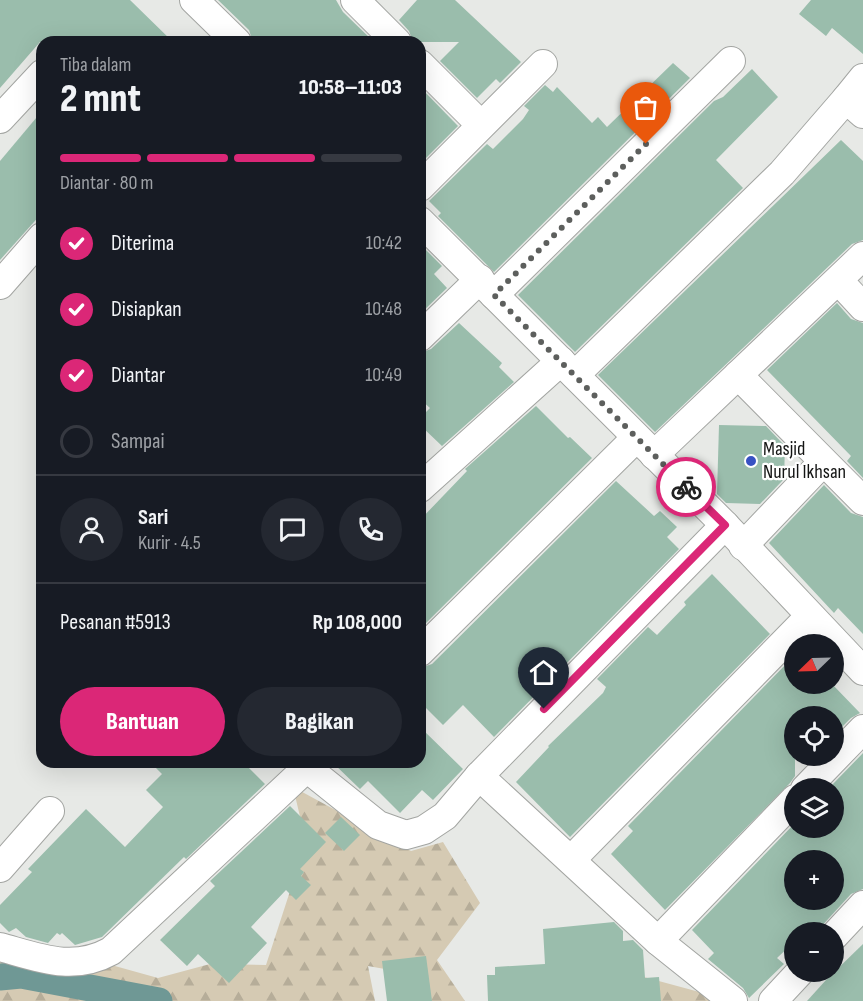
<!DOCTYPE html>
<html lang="id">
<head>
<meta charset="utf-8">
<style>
	:root { --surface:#171b24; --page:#242831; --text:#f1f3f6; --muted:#9ea1a6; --line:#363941; --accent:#db2777 }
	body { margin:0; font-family:"Sofia Sans Condensed",sans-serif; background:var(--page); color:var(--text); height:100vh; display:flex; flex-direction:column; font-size:22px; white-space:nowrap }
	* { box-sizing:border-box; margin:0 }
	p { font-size:20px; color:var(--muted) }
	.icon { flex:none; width:33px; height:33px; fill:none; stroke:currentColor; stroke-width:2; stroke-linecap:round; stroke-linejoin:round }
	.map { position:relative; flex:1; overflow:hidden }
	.details { position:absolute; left:36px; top:36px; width:390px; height:732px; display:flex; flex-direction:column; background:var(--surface); border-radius:18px; box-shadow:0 6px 24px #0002 }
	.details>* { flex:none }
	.needle { width:39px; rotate:247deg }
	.buttons { position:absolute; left:784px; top:634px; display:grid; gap:12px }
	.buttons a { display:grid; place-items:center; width:60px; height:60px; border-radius:50%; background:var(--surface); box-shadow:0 6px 24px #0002; font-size:30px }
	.pin { position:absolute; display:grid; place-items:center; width:51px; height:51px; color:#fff; margin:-62px -26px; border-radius:50% 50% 50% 0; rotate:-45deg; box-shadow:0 0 6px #0007 }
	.pin .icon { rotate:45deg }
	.courier { position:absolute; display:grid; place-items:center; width:60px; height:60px; margin:-30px; border:4px solid #db2777; border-radius:50%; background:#fff; color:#222; box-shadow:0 2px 8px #0007 }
	.overview em { font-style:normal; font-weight:800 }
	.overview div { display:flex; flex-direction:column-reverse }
	.overview { display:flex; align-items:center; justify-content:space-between; height:102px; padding:0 24px }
	h1 { font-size:39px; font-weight:800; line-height:45px }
	.bar { display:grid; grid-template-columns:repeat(4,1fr); gap:9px 6px; align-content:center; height:72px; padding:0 24px }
	.bar i { height:8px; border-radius:4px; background:var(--line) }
	.bar .selected { background:var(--accent) }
	.bar p { grid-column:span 4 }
	.line { display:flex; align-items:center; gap:15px; padding:0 24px; border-top:2px solid var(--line) }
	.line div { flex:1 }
	.round { display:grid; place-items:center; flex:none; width:63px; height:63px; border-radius:32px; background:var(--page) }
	ol { padding:0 24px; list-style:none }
	li { display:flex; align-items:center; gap:18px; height:66px }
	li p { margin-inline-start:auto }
	li .icon { padding:6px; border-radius:50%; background:var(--accent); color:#fff; stroke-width:4 }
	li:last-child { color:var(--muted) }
	li i { width:33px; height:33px; border:3px solid var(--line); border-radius:50% }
	.cta { display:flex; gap:12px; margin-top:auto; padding:12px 24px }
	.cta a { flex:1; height:69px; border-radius:36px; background:var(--accent); color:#fff; font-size:24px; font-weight:800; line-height:69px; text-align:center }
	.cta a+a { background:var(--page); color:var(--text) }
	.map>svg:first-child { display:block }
	.forest { fill:url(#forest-firs) }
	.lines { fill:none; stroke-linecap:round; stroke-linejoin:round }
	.canal { stroke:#6f9895; stroke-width:27 }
	.building { fill:#9abdac; fill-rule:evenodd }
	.minor-casing { stroke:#a3a5a2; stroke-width:30 }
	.minor { stroke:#fff; stroke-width:28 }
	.done { stroke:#5d5f5d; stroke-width:6; stroke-dasharray:0 10.8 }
	.route { stroke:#db2777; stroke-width:8 }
	.poi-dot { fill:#3851c3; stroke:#fff; stroke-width:2 }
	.labels { text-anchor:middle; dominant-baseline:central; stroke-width:4.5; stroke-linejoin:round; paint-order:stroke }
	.poi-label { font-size:20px; fill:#131413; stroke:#fff; text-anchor:start }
</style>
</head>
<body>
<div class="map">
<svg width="863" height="1001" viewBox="0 0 863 1001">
	<defs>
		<pattern id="forest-firs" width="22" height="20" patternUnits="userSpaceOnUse" patternTransform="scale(1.5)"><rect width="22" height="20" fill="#d5cab3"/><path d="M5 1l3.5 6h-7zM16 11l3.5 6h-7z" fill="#b6ad99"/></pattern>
	</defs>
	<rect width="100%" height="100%" fill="#e7e9e6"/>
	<g class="forest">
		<polygon points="293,787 411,851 443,842 480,903 437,960 465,1001 405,1001 396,971 368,966 375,1001 0,1001 0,934 158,978 210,964 266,965 306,842"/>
		<polygon points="644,977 703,993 710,1001 531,1001"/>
	</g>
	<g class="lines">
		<polyline class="canal" points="0,977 21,975 159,1001"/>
	</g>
	<g class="building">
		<polygon points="0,0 130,0 173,42 40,42 0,88"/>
		<polygon points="218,0 336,0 343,12 374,42 253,42 249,30"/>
		<polygon points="417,0 455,0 521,62 500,83 496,79 477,98 440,61 459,42 413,42 409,31 399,20"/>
		<polygon points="811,0 863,0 863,54 832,28 826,36 799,14"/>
		<polygon points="673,63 690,78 494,272 438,216 441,213 429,201 487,144 493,149 523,119 529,110 524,106 545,85 553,92 557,87 592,123 598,117 607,127"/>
		<polygon points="752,69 778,97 716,160 743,188 575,352 518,295 714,101 723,97"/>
		<polygon points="420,87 458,126 420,164"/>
		<polygon points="42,111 42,213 0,260 0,161"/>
		<polygon points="841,140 863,161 863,240 852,244 655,432 598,375"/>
		<polygon points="420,244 442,266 434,274 447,288 420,314"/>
		<polygon points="837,303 851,319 863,323 863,478 847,461 851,456 767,370"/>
		<polygon points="459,323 502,363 499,367 514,382 442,446 420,425 420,418 430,408 420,399 420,353 431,349"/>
		<polygon points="536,406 568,438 570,437 592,458 420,629 420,520 467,471 465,469"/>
		<polygon points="719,425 766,426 785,446 784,479 760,504 726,503 717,494"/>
		<polygon points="616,481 654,516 660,511 677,527 667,537 679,549 494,737 463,705 443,725 420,702 420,668 432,664"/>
		<polygon points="824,485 851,513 863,517 863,634 838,608 834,613 769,543"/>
		<polygon points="712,574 770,634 570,837 516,782 549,747 548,746 603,693 606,687 597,679 648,627 657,635 686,605 684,602"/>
		<polygon points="793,657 795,684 832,684 860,713 851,718 834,735 834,717 795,717 795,776 790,783 665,910 611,854 633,831 628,826"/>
		<polygon points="420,727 463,769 433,800 422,790 400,813 368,781 360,789 332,762 420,762"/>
		<path d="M863 753V889L851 894 819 929 813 923 803 933H795V941L777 958 784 964 749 998 743 988 708 959 714 953 692 930 795 823V828H834L832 785ZM795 861H834V900H795Z"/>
		<polygon points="150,762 243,762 265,784 186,859 184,857 102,937 75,945 62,933 60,935 57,933 48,943 26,937 16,928 9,932 0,923 0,905 32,872 28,869 86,809 125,847 163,807 146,790 162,774"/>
		<polygon points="290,806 326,842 300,869 304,872 301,876 311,885 296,900 286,890 251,927 267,943 229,983 198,954 187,966 160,940 215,886 210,881"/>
		<polygon points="341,817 360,835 344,851 325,833"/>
		<polygon points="614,922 623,931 623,941 633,940 643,950 645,978 659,977 661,1001 488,1001 487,975 495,975 495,967 545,964 543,929"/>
		<polygon points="863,944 863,1001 807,1001 826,980"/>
		<polygon points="426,956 432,1001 387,1001 382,961"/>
	</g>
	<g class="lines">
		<g class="minor-casing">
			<g id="minor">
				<polyline points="194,0 237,42"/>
				<polyline points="355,0 397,42"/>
				<polyline points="420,64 481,125"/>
				<polyline points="846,99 863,78"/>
				<polyline points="0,119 42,74"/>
				<polyline points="420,187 543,64"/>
				<polyline points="420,221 725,525 863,671"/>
				<polyline points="839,281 863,307"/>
				<polyline points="0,285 42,237"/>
				<polyline points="494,295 731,61"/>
				<polyline points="420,337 480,279"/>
				<polyline points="575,375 782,173 846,99 863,114"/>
				<polyline points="738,375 863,501"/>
				<polyline points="654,455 863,256"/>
				<polyline points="420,488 561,361"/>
				<polyline points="743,546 823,462"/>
				<polyline points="420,652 636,438"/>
				<polyline points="307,768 378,825 406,835 424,830 445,816 479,776 725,525"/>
				<polyline points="479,776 658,941 733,1001"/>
				<polyline points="805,789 863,729"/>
				<polyline points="571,860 810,616"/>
				<polyline points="0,868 50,811"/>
				<polyline points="834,936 863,905"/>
				<polyline points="658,941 795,799"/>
				<path d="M0 947C40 958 73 972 111 951L313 762"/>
				<polyline points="773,1001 800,972"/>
			</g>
		</g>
		<use href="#minor" class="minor"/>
	</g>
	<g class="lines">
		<polyline class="done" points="646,144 494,295 686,487"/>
		<polyline class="route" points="544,709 725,525 686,487"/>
	</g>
	<circle class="poi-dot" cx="751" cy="461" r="6"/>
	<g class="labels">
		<g class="poi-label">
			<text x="763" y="449">Masjid<tspan x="763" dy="23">Nurul Ikhsan</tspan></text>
		</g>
	</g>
</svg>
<div class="buttons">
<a><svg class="needle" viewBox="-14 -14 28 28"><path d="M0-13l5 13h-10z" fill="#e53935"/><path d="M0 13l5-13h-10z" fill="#9ea1a6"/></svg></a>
<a><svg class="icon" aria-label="locate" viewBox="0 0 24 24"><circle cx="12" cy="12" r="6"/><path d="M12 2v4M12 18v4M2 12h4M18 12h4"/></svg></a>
<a><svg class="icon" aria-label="layers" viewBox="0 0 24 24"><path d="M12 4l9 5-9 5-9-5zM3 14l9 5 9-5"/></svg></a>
<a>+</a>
<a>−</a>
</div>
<div class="pin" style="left:646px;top:144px;background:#ea580c"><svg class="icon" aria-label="bag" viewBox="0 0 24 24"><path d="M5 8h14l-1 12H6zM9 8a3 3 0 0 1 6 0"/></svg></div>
<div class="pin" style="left:544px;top:709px;background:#1f2937"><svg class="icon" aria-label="home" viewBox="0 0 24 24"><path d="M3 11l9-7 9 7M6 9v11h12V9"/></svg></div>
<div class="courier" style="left:686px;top:487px"><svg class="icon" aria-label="bike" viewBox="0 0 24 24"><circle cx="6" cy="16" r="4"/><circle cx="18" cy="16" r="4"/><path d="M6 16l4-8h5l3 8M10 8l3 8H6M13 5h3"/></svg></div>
<section class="details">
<div class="overview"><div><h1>2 mnt</h1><p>Tiba dalam</p></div><em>10:58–11:03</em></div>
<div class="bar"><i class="selected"></i><i class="selected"></i><i class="selected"></i><i></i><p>Diantar · 80 m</p></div>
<ol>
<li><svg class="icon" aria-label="check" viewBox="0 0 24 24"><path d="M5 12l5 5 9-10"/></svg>Diterima<p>10:42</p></li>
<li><svg class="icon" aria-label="check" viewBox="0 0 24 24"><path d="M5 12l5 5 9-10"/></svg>Disiapkan<p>10:48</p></li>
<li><svg class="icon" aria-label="check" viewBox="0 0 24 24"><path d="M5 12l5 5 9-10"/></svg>Diantar<p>10:49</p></li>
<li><i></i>Sampai</li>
</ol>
<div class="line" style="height:108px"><a class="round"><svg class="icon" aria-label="person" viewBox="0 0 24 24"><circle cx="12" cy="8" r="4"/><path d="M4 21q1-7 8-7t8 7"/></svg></a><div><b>Sari</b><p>Kurir · 4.5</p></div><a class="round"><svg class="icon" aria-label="chat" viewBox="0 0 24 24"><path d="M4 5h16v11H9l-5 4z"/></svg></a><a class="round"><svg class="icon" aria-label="phone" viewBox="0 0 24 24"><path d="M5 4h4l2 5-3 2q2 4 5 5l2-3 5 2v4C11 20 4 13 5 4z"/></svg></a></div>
<div class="line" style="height:78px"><div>Pesanan #5913</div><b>Rp 108,000</b></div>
<div class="cta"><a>Bantuan</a><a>Bagikan</a></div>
</section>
</div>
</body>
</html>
